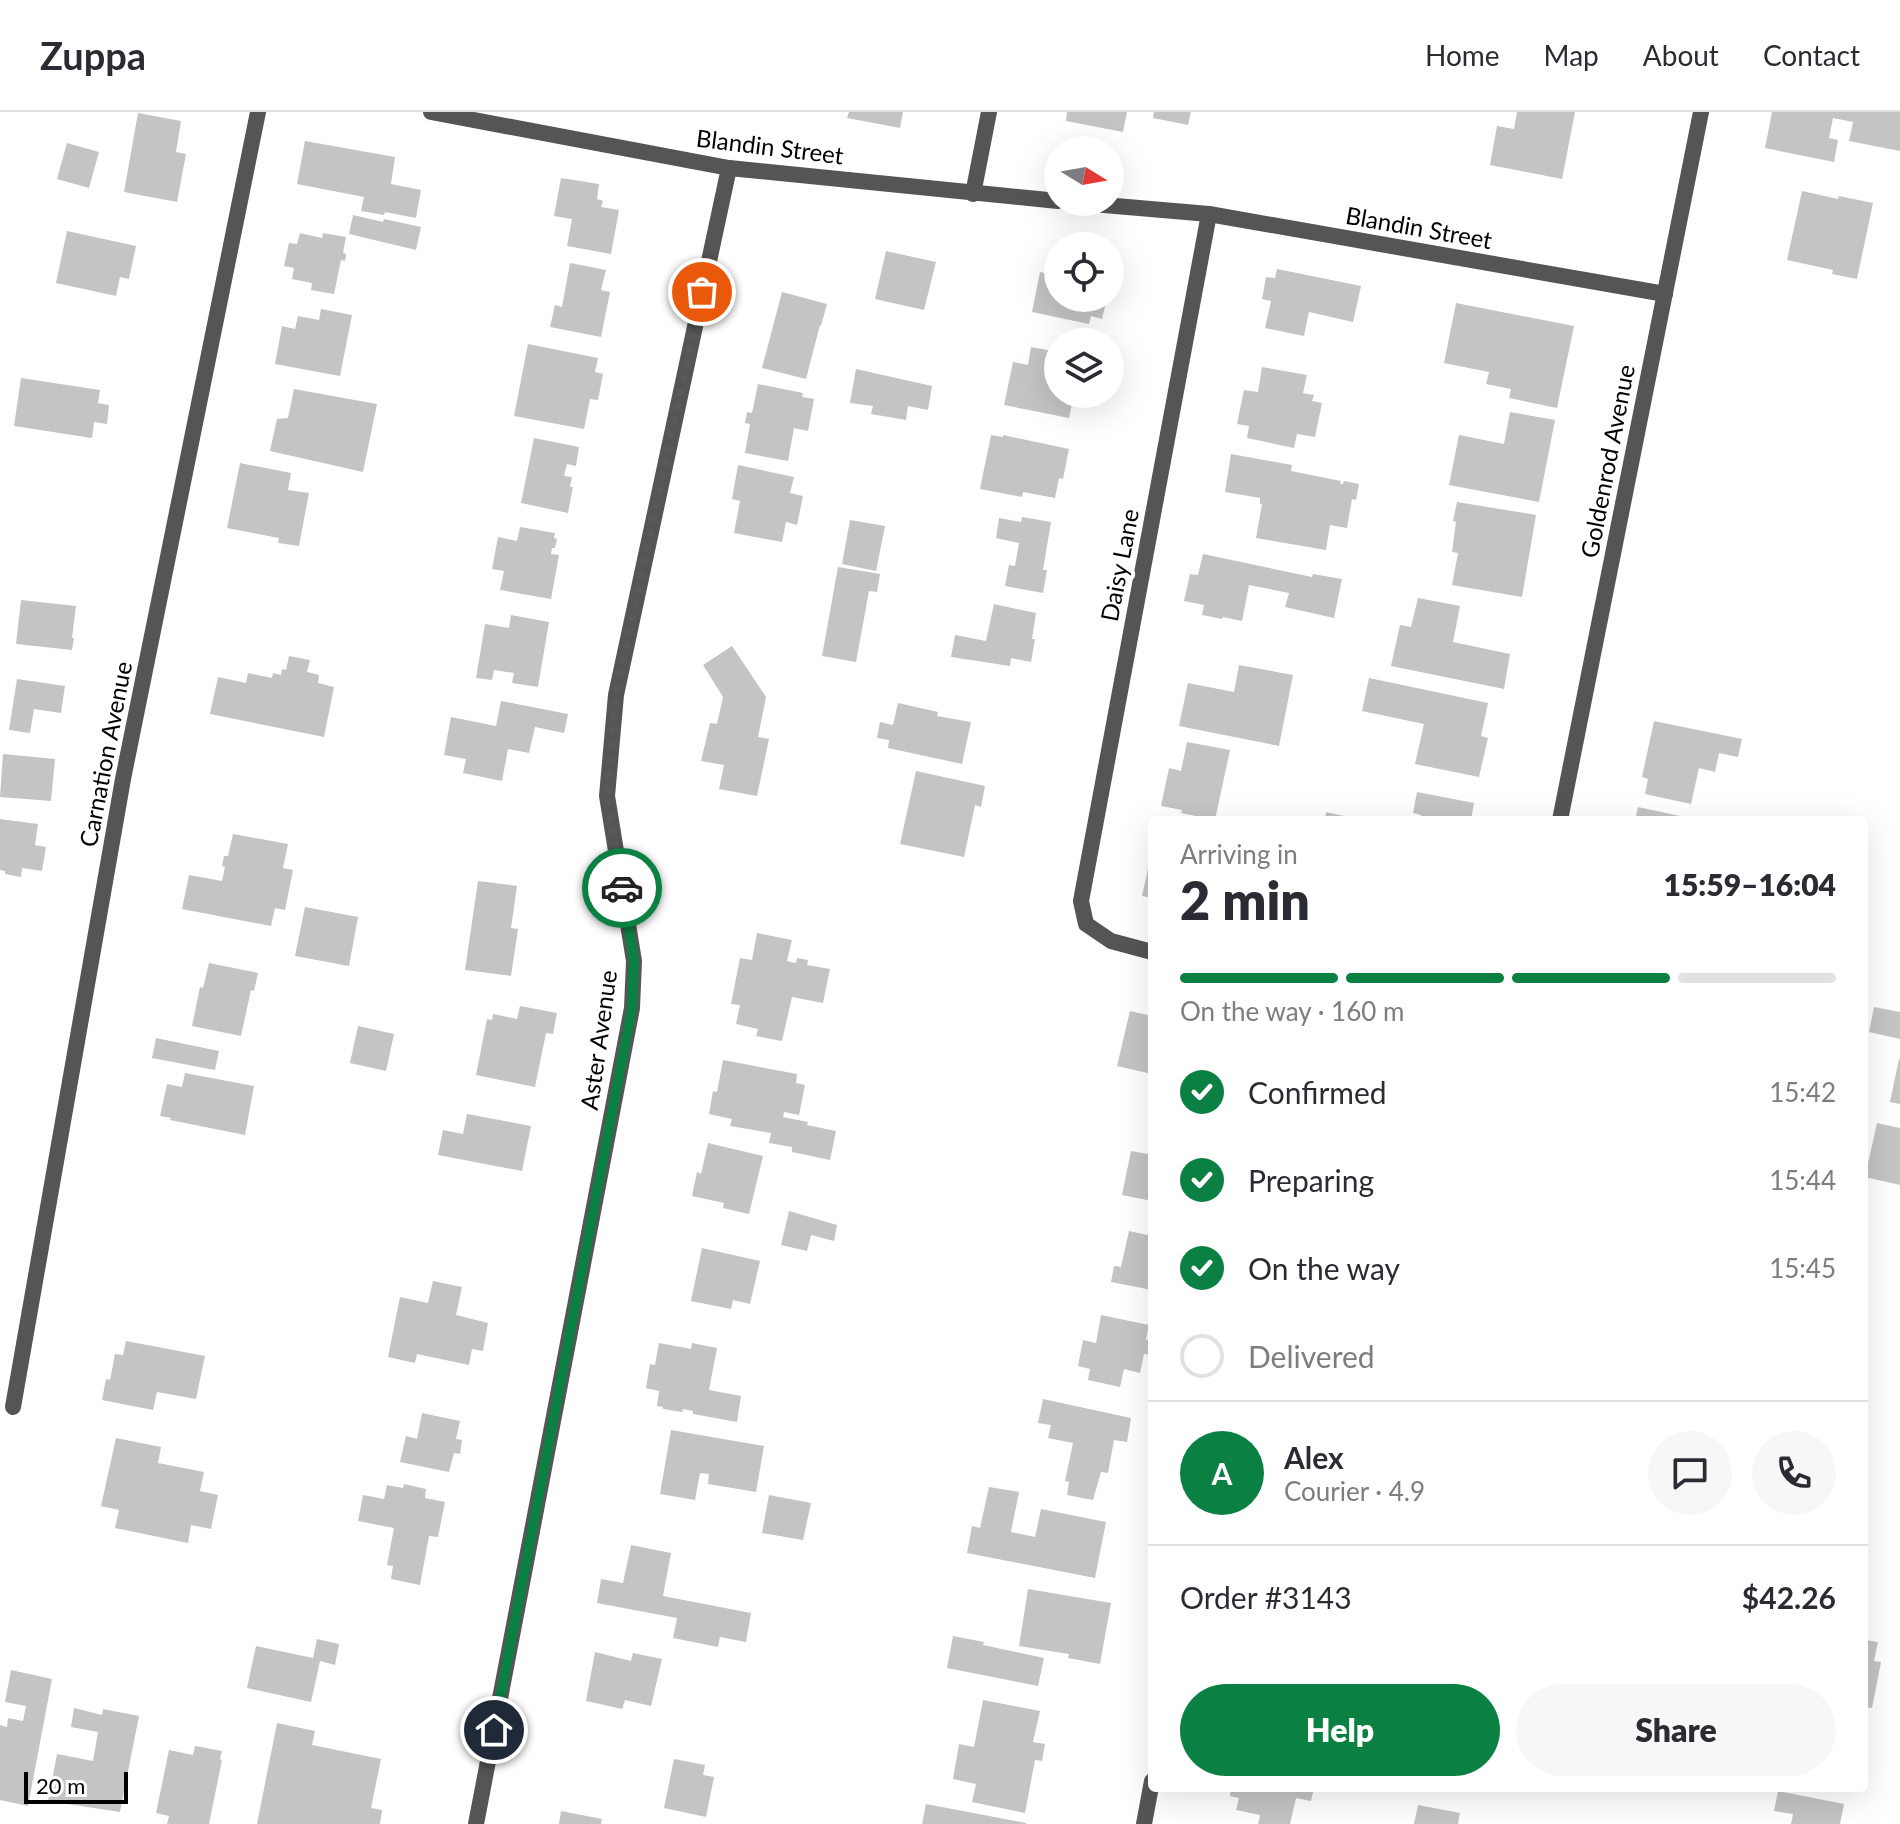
<!DOCTYPE html>
<html lang="en">
<head>
<meta charset="utf-8">
<style>
	:root { --surface:#fff; --page:#f7f7f7; --text:#2b2b33; --muted:#7c7c81; --line:#e1e1e2; --accent:#0b8043 }
	body { margin:0; font-family:Lato,sans-serif; background:var(--page); color:var(--text); height:100vh; display:flex; flex-direction:column; font-size:30px; white-space:nowrap }
	* { box-sizing:border-box; margin:0 }
	p { font-size:26px; color:var(--muted) }
	.icon { flex:none; width:44px; height:44px; fill:none; stroke:currentColor; stroke-width:2; stroke-linecap:round; stroke-linejoin:round }
	.map { position:relative; flex:1; overflow:hidden }
	.details { position:absolute; left:1148px; top:704px; width:720px; height:976px; display:flex; flex-direction:column; background:var(--surface); border-radius:8px; box-shadow:0 8px 32px #0002 }
	.details>* { flex:none }
	.needle { width:52px; rotate:101deg }
	.buttons { position:absolute; left:1044px; top:24px; display:grid; gap:16px }
	.buttons a { display:grid; place-items:center; width:80px; height:80px; border-radius:50%; background:var(--surface); box-shadow:0 8px 32px #0002; font-size:40px }
	.scale { position:absolute; left:24px; bottom:20px; width:104px; box-sizing:border-box; padding-left:8px; border:4px solid #000; border-top:0; font-size:22px; line-height:28px; white-space:nowrap; color:#000; -webkit-text-stroke:6px #fff; paint-order:stroke }
	.pin { position:absolute; display:grid; place-items:center; width:68px; height:68px; color:#fff; margin:-34px; border:4px solid #fff; border-radius:50%; box-shadow:0 2px 8px #0007 }
	.courier { position:absolute; display:grid; place-items:center; width:80px; height:80px; margin:-40px; border:6px solid #0b8043; border-radius:50%; background:#fff; color:#222; box-shadow:0 2px 10px #0007 }
	.summary em { font-style:normal; font-weight:800 }
	.summary div { display:flex; flex-direction:column-reverse }
	.summary { display:flex; align-items:center; justify-content:space-between; height:136px; padding:0 32px }
	h1 { font-size:52px; font-weight:800; line-height:60px }
	.bar { display:grid; grid-template-columns:repeat(4,1fr); gap:12px 8px; align-content:center; height:96px; padding:0 32px }
	.bar i { height:10px; border-radius:6px; background:var(--line) }
	.bar .current { background:var(--accent) }
	.bar p { grid-column:span 4 }
	.line { display:flex; align-items:center; gap:20px; padding:0 32px; border-top:2px solid var(--line) }
	.line div { flex:1 }
	.round { display:grid; place-items:center; flex:none; width:84px; height:84px; border-radius:42px; background:var(--page) }
	ol { padding:0 32px; list-style:none }
	li { display:flex; align-items:center; gap:24px; height:88px }
	li p { margin-inline-start:auto }
	li .icon { padding:8px; border-radius:50%; background:var(--accent); color:#fff; stroke-width:4 }
	li:last-child { color:var(--muted) }
	li i { width:44px; height:44px; border:4px solid var(--line); border-radius:50% }
	.cta { display:flex; gap:16px; margin-top:auto; padding:16px 32px }
	.cta a { flex:1; height:92px; border-radius:48px; background:var(--accent); color:#fff; font-size:32px; font-weight:800; line-height:92px; text-align:center }
	.cta a+a { background:var(--page); color:var(--text) }
	header { display:flex; align-items:center; gap:48px; box-sizing:border-box; height:112px; padding:0 40px; background:var(--surface); border-bottom:2px solid var(--line) }
	header strong { font-size:38px }
	nav { display:flex; gap:44px; margin-inline-start:auto; font-size:28px }
	.map>svg:first-child { display:block }
	.building { fill:#c4c4c4 }
	.lines { fill:none; stroke-linecap:round; stroke-linejoin:round }
	.street { stroke:#555; stroke-width:16 }
	.done { stroke:#595959; stroke-width:8; stroke-dasharray:0 14.4 }
	.route { stroke:#0b8043; stroke-width:10 }
	.labels { text-anchor:middle; dominant-baseline:central; stroke-width:8; stroke-linejoin:round; paint-order:stroke }
	.street-label { font-size:24px; fill:#000; stroke:#fff }
</style>
</head>
<body>
<header>
<strong>Zuppa</strong>
<nav><a>Home</a><a>Map</a><a>About</a><a>Contact</a></nav>
</header>
<div class="map">
<svg width="1900" height="1712" viewBox="0 0 1900 1712">
	<rect width="100%" height="100%" fill="#fff"/>
	<g class="building">
		<polygon points="849,0 903,0 900,16 847,6"/>
		<polygon points="1067,0 1127,0 1123,20 1066,9"/>
		<polygon points="1154,0 1191,0 1188,13 1153,6"/>
		<polygon points="1517,0 1575,0 1562,67 1490,53 1497,14 1514,17"/>
		<polygon points="1772,0 1900,0 1900,39 1849,29 1853,10 1833,6 1829,26 1838,28 1834,50 1765,36"/>
		<polygon points="138,1 181,9 176,40 186,42 177,90 124,80"/>
		<polygon points="305,29 395,45 391,72 421,78 416,106 385,100 384,103 361,99 364,85 297,72"/>
		<polygon points="67,31 99,40 89,76 57,67"/>
		<polygon points="561,66 599,72 597,87 603,89 601,95 619,98 611,142 567,134 572,107 554,104"/>
		<polygon points="1802,79 1838,87 1839,84 1873,91 1857,167 1832,162 1833,158 1787,148"/>
		<polygon points="353,103 383,110 384,107 421,115 416,138 349,122"/>
		<polygon points="67,119 136,134 129,167 120,165 116,184 56,171"/>
		<polygon points="300,121 322,126 323,121 346,125 343,141 346,142 345,149 341,148 334,182 311,178 312,171 292,167 294,156 284,154 289,131 297,132"/>
		<polygon points="886,139 936,150 924,198 875,187"/>
		<polygon points="570,151 606,158 601,178 610,180 601,225 550,215 555,193 562,195"/>
		<polygon points="1277,157 1361,174 1353,210 1309,200 1304,224 1265,216 1271,189 1262,187 1266,165 1275,166"/>
		<polygon points="1040,160 1058,164 1058,186 1107,186 1102,207 1091,204 1089,212 1032,200"/>
		<polygon points="782,180 827,192 821,214 820,213 806,267 762,256"/>
		<polygon points="1456,191 1574,214 1557,296 1509,286 1511,277 1486,272 1489,260 1444,251"/>
		<polygon points="321,197 352,203 340,264 275,252 282,214 295,217 298,204 319,208"/>
		<polygon points="528,232 598,246 595,260 603,262 598,288 590,287 584,317 514,304"/>
		<polygon points="1031,235 1058,240 1058,282 1074,282 1069,306 1004,293 1013,250 1028,253"/>
		<polygon points="1262,255 1307,263 1303,281 1314,283 1312,289 1322,291 1315,325 1297,322 1294,336 1247,326 1249,314 1237,312 1244,278 1258,280"/>
		<polygon points="856,257 932,274 928,298 908,294 906,308 871,302 873,294 850,291"/>
		<polygon points="21,266 100,278 98,291 109,293 107,312 94,310 92,326 14,314"/>
		<polygon points="758,272 803,281 802,285 814,287 808,319 794,316 788,349 745,341 750,312 745,311 747,300 752,301"/>
		<polygon points="294,277 377,292 363,360 270,339 277,307 288,306"/>
		<polygon points="1510,300 1555,308 1539,390 1449,373 1459,323 1504,332"/>
		<polygon points="991,323 1003,325 1003,323 1069,337 1063,367 1059,366 1055,386 1023,380 1022,385 980,377"/>
		<polygon points="534,326 579,335 576,354 567,352 564,364 572,365 570,375 573,375 568,401 521,391"/>
		<polygon points="1231,342 1292,353 1291,359 1341,369 1340,372 1343,372 1344,369 1359,372 1356,388 1352,387 1347,416 1330,413 1326,438 1256,426 1262,392 1260,392 1260,386 1225,380"/>
		<polygon points="240,351 291,361 288,378 309,381 299,434 278,431 279,426 227,416"/>
		<polygon points="738,353 794,365 790,381 803,384 797,413 786,410 782,430 734,421 740,389 732,387"/>
		<polygon points="1457,390 1536,403 1522,485 1452,473 1458,441 1452,440 1456,410 1453,409"/>
		<polygon points="1022,405 1051,410 1043,458 1047,458 1043,481 1005,474 1009,453 1015,454 1019,431 996,426 999,406 1021,410"/>
		<polygon points="850,408 885,414 876,459 842,452"/>
		<polygon points="520,415 555,421 554,426 557,427 555,436 552,436 551,442 559,443 551,487 500,478 504,459 492,457 498,425 517,429"/>
		<polygon points="1203,442 1312,465 1313,462 1342,467 1334,506 1285,495 1289,481 1249,473 1242,509 1223,505 1222,507 1202,503 1204,493 1184,489 1190,462 1198,463"/>
		<polygon points="838,455 880,462 877,480 869,479 856,550 822,544"/>
		<polygon points="1418,486 1460,494 1453,530 1510,542 1504,577 1391,554 1400,513 1411,515"/>
		<polygon points="21,488 76,494 72,526 74,526 72,538 16,532"/>
		<polygon points="994,492 1036,501 1032,527 1035,527 1031,550 1011,546 1010,554 951,545 955,523 986,529"/>
		<polygon points="511,503 549,510 538,575 512,571 514,561 494,558 492,568 476,566 485,512 509,516"/>
		<polygon points="732,534 766,585 758,625 769,627 757,684 719,677 724,653 701,649 710,611 717,612 723,585 703,553"/>
		<polygon points="289,544 310,548 307,560 319,563 318,571 334,575 324,625 210,602 218,565 246,571 248,561 272,566 273,561 281,563 282,557 286,558"/>
		<polygon points="1239,553 1293,563 1279,634 1179,614 1188,571 1234,580"/>
		<polygon points="1369,566 1488,591 1481,624 1488,626 1479,665 1415,652 1424,612 1362,599"/>
		<polygon points="17,567 65,574 61,601 34,597 30,621 9,618"/>
		<polygon points="501,589 568,602 564,621 535,615 529,641 508,637 502,669 463,661 466,647 444,643 451,605 496,614"/>
		<polygon points="898,591 938,600 937,604 971,610 962,652 888,636 889,628 877,626 880,610 893,613"/>
		<polygon points="1654,609 1742,627 1738,645 1719,641 1715,660 1699,656 1691,692 1645,682 1648,667 1642,665"/>
		<polygon points="1187,630 1230,638 1215,708 1181,701 1182,698 1161,694 1169,656 1181,659"/>
		<polygon points="3,642 55,647 51,689 0,685"/>
		<polygon points="916,659 985,674 981,695 975,693 964,745 900,732"/>
		<polygon points="1417,680 1474,691 1471,708 1420,708 1421,703 1413,701"/>
		<polygon points="1638,695 1694,707 1694,708 1635,708"/>
		<polygon points="1326,700 1358,707 1358,708 1325,708"/>
		<polygon points="0,707 38,712 35,733 46,735 42,759 22,756 21,765 5,762 5,759 0,758"/>
		<polygon points="233,722 288,732 283,756 293,758 285,798 275,796 271,814 182,797 189,763 222,769 225,755 222,754 224,744 228,744"/>
		<polygon points="1149,752 1152,752 1152,786 1142,784"/>
		<polygon points="478,769 517,774 511,816 518,817 511,864 465,858"/>
		<polygon points="305,795 358,805 349,854 295,844"/>
		<polygon points="757,821 792,828 787,849 796,851 797,846 808,848 807,853 830,857 823,891 792,885 782,929 756,924 758,917 736,912 740,893 731,892 740,846 752,848"/>
		<polygon points="209,851 258,861 254,879 251,878 241,924 192,914 200,875 203,876"/>
		<polygon points="520,894 557,901 553,922 546,921 535,975 476,963 487,907 492,908 493,902 517,907"/>
		<polygon points="1874,895 1900,900 1900,927 1869,920"/>
		<polygon points="1130,899 1152,904 1152,962 1117,954"/>
		<polygon points="358,914 394,922 386,959 350,951"/>
		<polygon points="156,926 219,939 215,958 152,946"/>
		<polygon points="1899,947 1900,947 1900,992 1890,990"/>
		<polygon points="723,948 797,962 796,971 805,973 799,1003 784,1000 783,1005 808,1010 807,1013 836,1019 830,1048 792,1040 792,1035 769,1031 771,1021 730,1014 732,1007 709,1002 713,979 717,980"/>
		<polygon points="185,961 254,974 245,1023 170,1008 171,1006 160,1004 167,972 182,975"/>
		<polygon points="467,1002 531,1014 522,1059 438,1043 443,1018 463,1022"/>
		<polygon points="1877,1011 1900,1016 1900,1073 1865,1065"/>
		<polygon points="1151,1029 1152,1089 1122,1083 1131,1039 1148,1042"/>
		<polygon points="708,1031 763,1044 749,1102 723,1096 724,1091 692,1084 697,1060 701,1062"/>
		<polygon points="789,1099 837,1113 834,1129 811,1123 807,1139 781,1133"/>
		<polygon points="1129,1119 1152,1124 1152,1178 1111,1170 1114,1154 1121,1155"/>
		<polygon points="702,1136 760,1149 750,1192 733,1188 731,1197 691,1189"/>
		<polygon points="433,1169 462,1175 456,1203 488,1211 483,1239 472,1237 469,1253 417,1242 415,1251 388,1245 400,1185 428,1191"/>
		<polygon points="1101,1203 1149,1213 1146,1228 1152,1229 1149,1243 1144,1242 1140,1261 1124,1257 1120,1275 1088,1268 1090,1257 1078,1254 1083,1228 1096,1231"/>
		<polygon points="126,1229 205,1244 196,1287 157,1280 153,1298 102,1288 106,1267 110,1268 115,1242 123,1243"/>
		<polygon points="659,1231 691,1237 692,1231 717,1236 709,1278 741,1284 737,1310 693,1302 693,1299 683,1297 682,1300 663,1297 663,1295 657,1294 659,1279 646,1276 650,1252 655,1253"/>
		<polygon points="1043,1287 1131,1306 1127,1330 1114,1328 1108,1361 1101,1360 1093,1388 1067,1383 1069,1370 1065,1369 1073,1331 1048,1326 1051,1313 1038,1311"/>
		<polygon points="422,1301 460,1309 456,1327 462,1328 460,1342 454,1341 449,1360 400,1350 406,1324 417,1327"/>
		<polygon points="671,1318 764,1334 756,1380 708,1372 709,1362 700,1361 695,1388 660,1382"/>
		<polygon points="116,1326 161,1335 158,1351 204,1360 200,1379 218,1383 211,1417 191,1413 188,1431 115,1416 119,1398 101,1394"/>
		<polygon points="404,1372 426,1377 425,1386 445,1390 438,1425 429,1424 420,1473 391,1467 393,1454 387,1453 394,1416 358,1409 363,1383 384,1387 387,1373 403,1376"/>
		<polygon points="989,1375 1019,1380 1011,1420 1035,1425 1041,1397 1106,1410 1095,1466 967,1441 972,1414 980,1416"/>
		<polygon points="769,1383 811,1391 803,1428 762,1421"/>
		<polygon points="631,1433 671,1441 663,1484 751,1501 746,1530 720,1525 718,1535 673,1526 677,1506 597,1491 601,1467 623,1471"/>
		<polygon points="1028,1477 1111,1491 1100,1552 1068,1546 1069,1542 1019,1534"/>
		<polygon points="953,1524 984,1530 983,1533 1044,1546 1038,1574 947,1556"/>
		<polygon points="317,1527 339,1532 335,1553 320,1549 311,1590 247,1576 256,1534 313,1546"/>
		<polygon points="1864,1528 1878,1530 1874,1549 1881,1550 1872,1596 1864,1595"/>
		<polygon points="595,1540 631,1549 633,1541 662,1547 651,1594 625,1588 622,1597 586,1589"/>
		<polygon points="11,1558 52,1567 28,1694 0,1688 0,1613 7,1615 8,1606 23,1609 26,1594 5,1590"/>
		<polygon points="983,1588 1040,1599 1033,1630 1045,1632 1042,1649 1035,1648 1025,1701 972,1690 976,1672 953,1667 959,1632 974,1635"/>
		<polygon points="74,1596 102,1603 103,1597 139,1604 120,1700 48,1689 57,1642 93,1649 98,1620 71,1615"/>
		<polygon points="277,1611 315,1619 312,1633 381,1647 371,1696 382,1698 380,1712 257,1712"/>
		<polygon points="195,1634 222,1639 220,1647 222,1648 209,1712 167,1712 169,1704 156,1701 169,1638 193,1643"/>
		<polygon points="674,1647 705,1653 703,1663 714,1665 706,1705 664,1696"/>
		<polygon points="1231,1676 1314,1676 1311,1689 1296,1686 1290,1712 1258,1712 1260,1703 1236,1698 1239,1686 1230,1684"/>
		<polygon points="1778,1679 1844,1692 1840,1712 1791,1712 1793,1702 1774,1699"/>
		<polygon points="926,1692 1026,1711 1026,1712 922,1712"/>
		<polygon points="1418,1693 1460,1701 1458,1712 1414,1712"/>
		<polygon points="561,1699 602,1707 601,1712 559,1712"/>
	</g>
	<g class="lines">
		<g class="street">
			<polyline points="431,0 729,56 1058,89"/>
			<polyline points="973,82 989,0"/>
			<polyline points="1069,90 1209,102 1665,182"/>
			<polyline points="1560,708 1701,0"/>
			<polyline points="1152,840 1111,829 1086,812 1081,789 1209,102"/>
			<polyline points="13,1295 123,667 258,0"/>
			<polyline points="476,1712 632,896 634,849 607,684 616,583 729,56"/>
			<polyline points="1144,1712 1152,1669"/>
		</g>
	</g>
	<g class="lines">
		<polyline class="done" points="622,776 607,684 616,583 702,180"/>
		<polyline class="route" points="494,1618 632,896 634,849 622,776"/>
	</g>
	<g class="labels">
		<g class="street-label">
			<text transform="translate(770 34) rotate(7)">Blandin Street</text>
			<text transform="translate(1419 115) rotate(10)">Blandin Street</text>
			<text transform="translate(1607 349) rotate(-79)">Goldenrod Avenue</text>
			<text transform="translate(1119 453) rotate(-79)">Daisy Lane</text>
			<text transform="translate(105 642) rotate(-79)">Carnation Avenue</text>
			<text transform="translate(598 928) rotate(-82)">Aster Avenue</text>
		</g>
	</g>
</svg>
<div class="buttons">
<a><svg class="needle" viewBox="-14 -14 28 28"><path d="M0-13l5 13h-10z" fill="#e53935"/><path d="M0 13l5-13h-10z" fill="#7c7c81"/></svg></a>
<a><svg class="icon" aria-label="locate" viewBox="0 0 24 24"><circle cx="12" cy="12" r="6"/><path d="M12 2v4M12 18v4M2 12h4M18 12h4"/></svg></a>
<a><svg class="icon" aria-label="layers" viewBox="0 0 24 24"><path d="M12 4l9 5-9 5-9-5zM3 14l9 5 9-5"/></svg></a>
</div>
<div class="scale">20 m</div>
<div class="pin" style="left:702px;top:180px;background:#ea580c"><svg class="icon" aria-label="bag" viewBox="0 0 24 24"><path d="M5 8h14l-1 12H6zM9 8a3 3 0 0 1 6 0"/></svg></div>
<div class="pin" style="left:494px;top:1618px;background:#1f2937"><svg class="icon" aria-label="home" viewBox="0 0 24 24"><path d="M3 11l9-7 9 7M6 9v11h12V9"/></svg></div>
<div class="courier" style="left:622px;top:776px"><svg class="icon" aria-label="car" viewBox="0 0 24 24"><path d="M5 17H2v-5l4-1 3-4h7l3 4 3 1v5h-3M9 17h6M6 11h13"/><circle cx="7" cy="17" r="2"/><circle cx="17" cy="17" r="2"/></svg></div>
<section class="details">
<div class="summary"><div><h1>2 min</h1><p>Arriving in</p></div><em>15:59–16:04</em></div>
<div class="bar"><i class="current"></i><i class="current"></i><i class="current"></i><i></i><p>On the way · 160 m</p></div>
<ol>
<li><svg class="icon" aria-label="check" viewBox="0 0 24 24"><path d="M5 12l5 5 9-10"/></svg>Confirmed<p>15:42</p></li>
<li><svg class="icon" aria-label="check" viewBox="0 0 24 24"><path d="M5 12l5 5 9-10"/></svg>Preparing<p>15:44</p></li>
<li><svg class="icon" aria-label="check" viewBox="0 0 24 24"><path d="M5 12l5 5 9-10"/></svg>On the way<p>15:45</p></li>
<li><i></i>Delivered</li>
</ol>
<div class="line" style="height:144px"><b class="round" style="background:var(--accent);color:#fff">A</b><div><b>Alex</b><p>Courier · 4.9</p></div><a class="round"><svg class="icon" aria-label="chat" viewBox="0 0 24 24"><path d="M4 5h16v11H9l-5 4z"/></svg></a><a class="round"><svg class="icon" aria-label="phone" viewBox="0 0 24 24"><path d="M5 4h4l2 5-3 2q2 4 5 5l2-3 5 2v4C11 20 4 13 5 4z"/></svg></a></div>
<div class="line" style="height:104px"><div>Order #3143</div><b>$42.26</b></div>
<div class="cta"><a>Help</a><a>Share</a></div>
</section>
</div>
</body>
</html>
